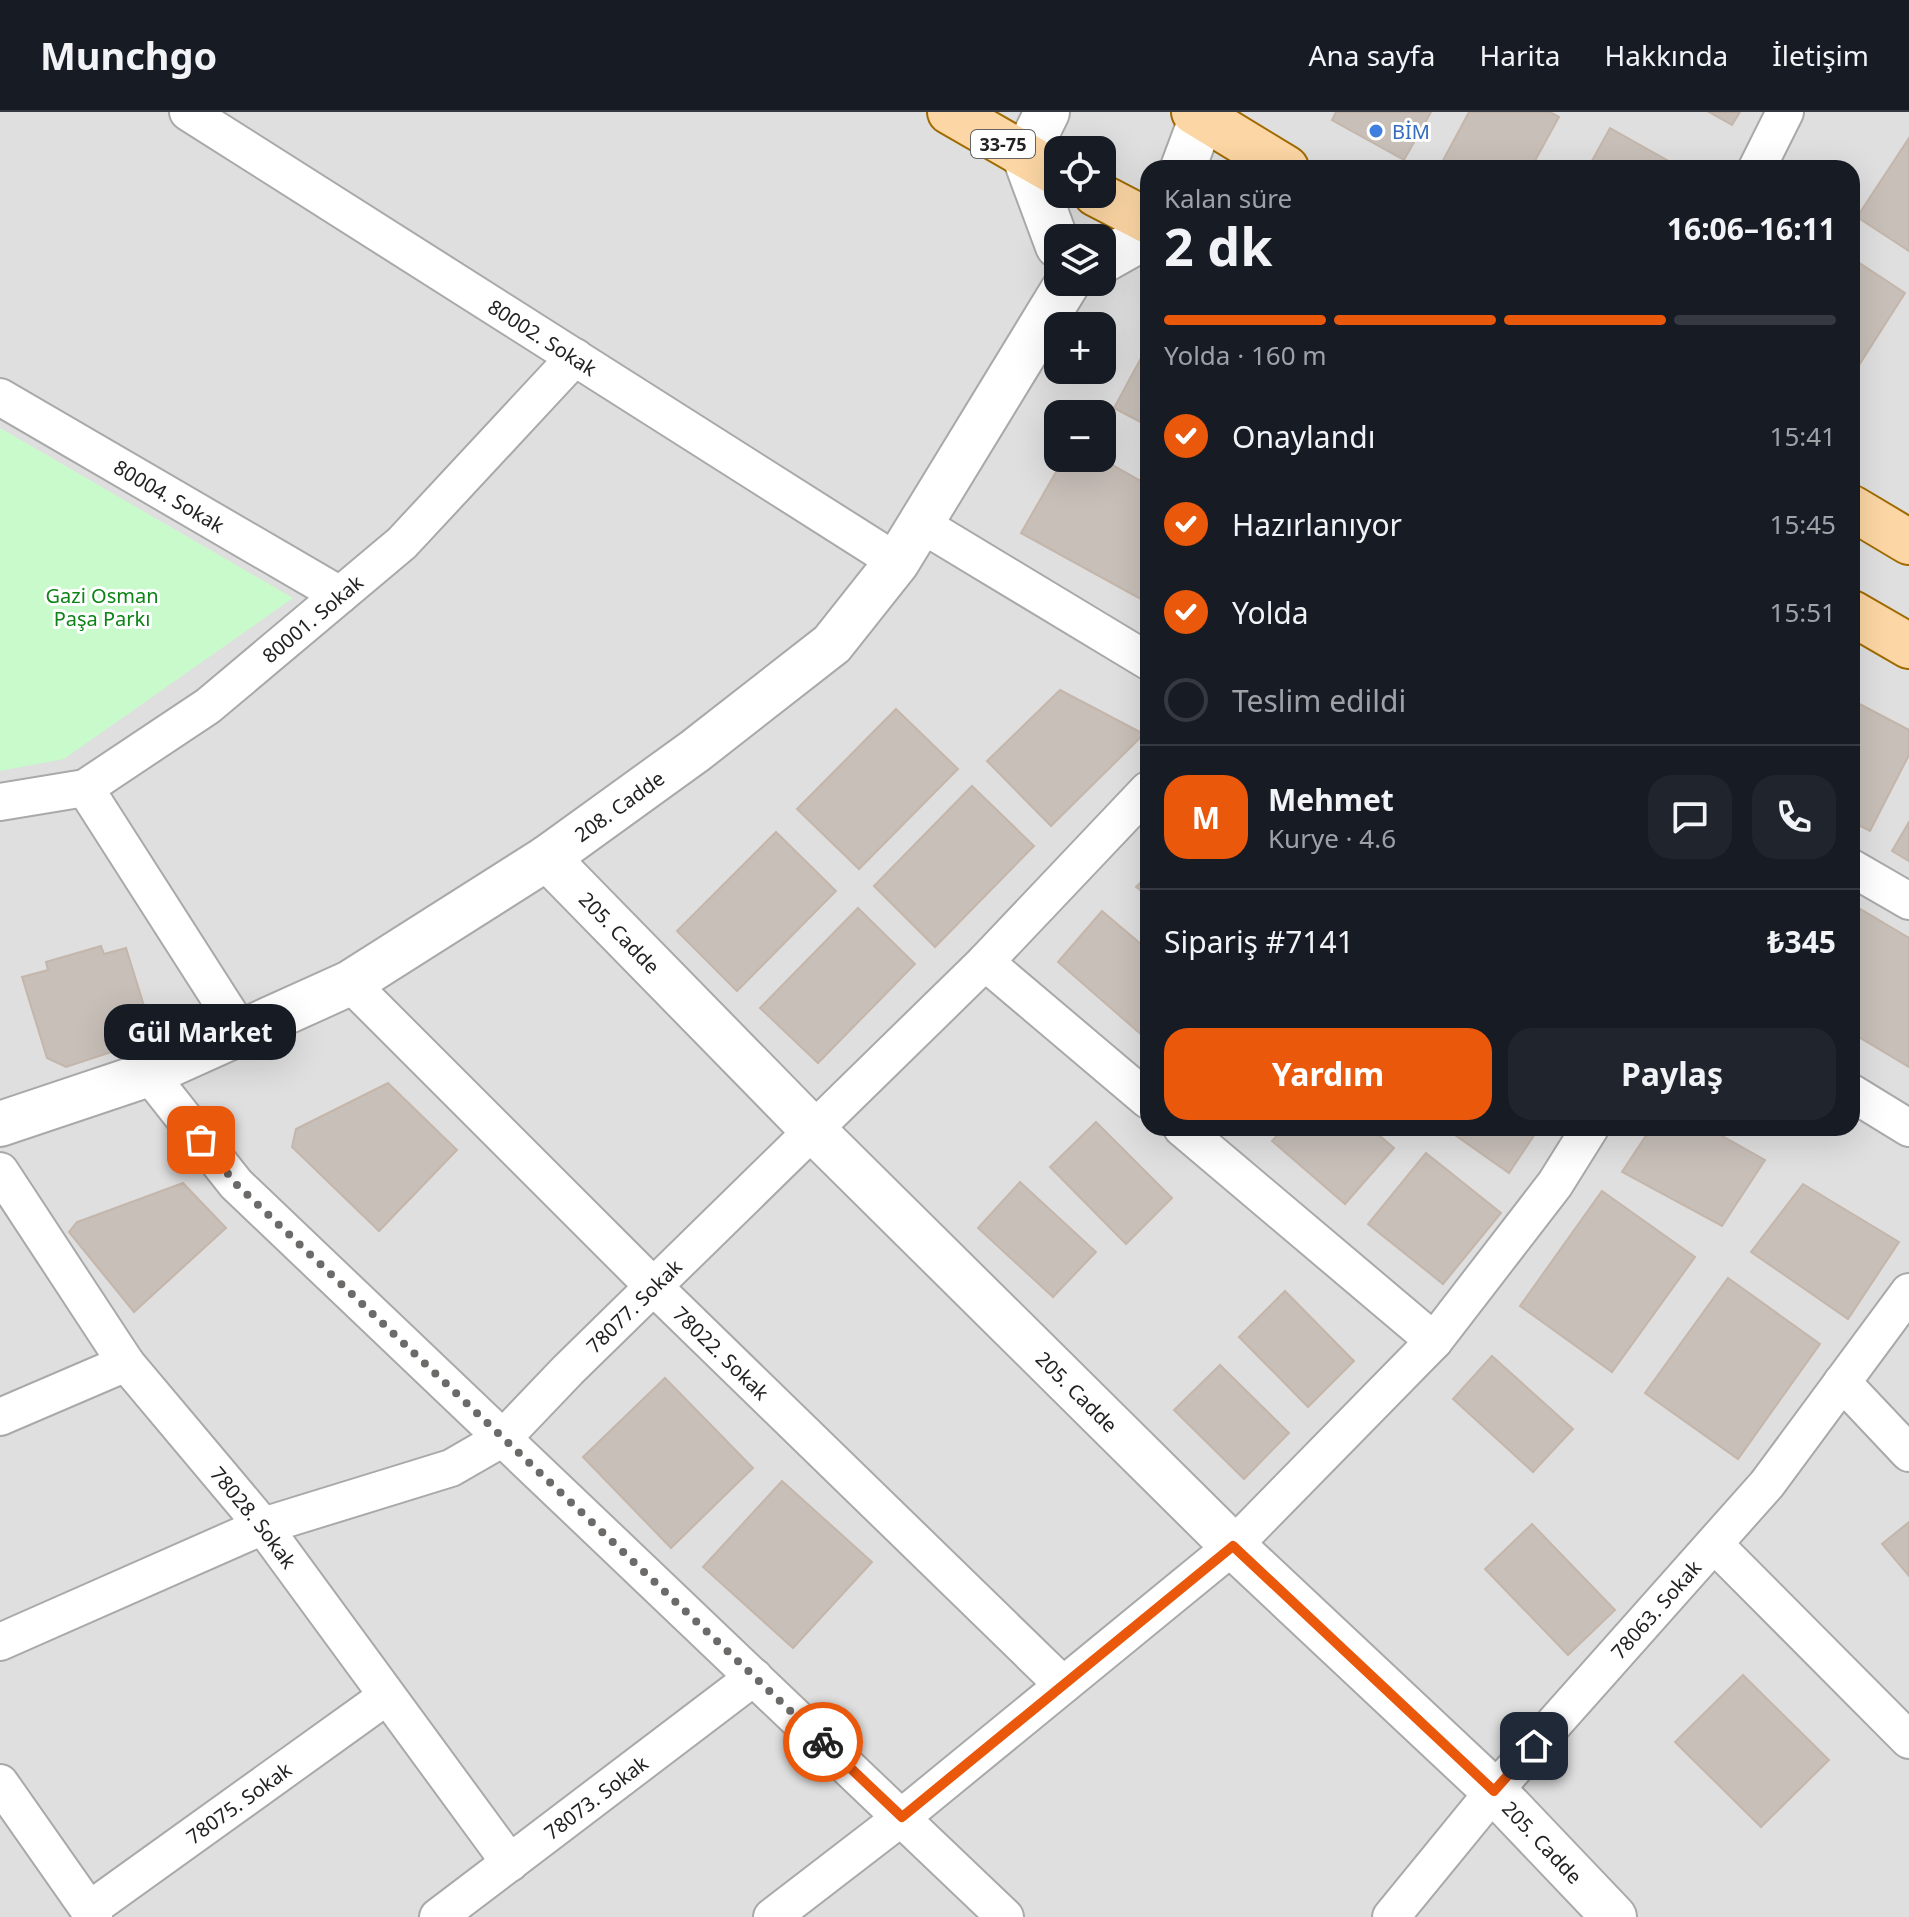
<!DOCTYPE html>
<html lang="tr">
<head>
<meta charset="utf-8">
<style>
	:root { --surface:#171b24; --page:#20242c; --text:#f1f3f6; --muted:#9ea1a6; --line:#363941; --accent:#ea580c }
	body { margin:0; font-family:"Noto Sans",sans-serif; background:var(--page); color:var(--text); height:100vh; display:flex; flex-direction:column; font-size:30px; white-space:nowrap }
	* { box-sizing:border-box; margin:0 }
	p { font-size:26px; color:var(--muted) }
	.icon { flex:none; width:44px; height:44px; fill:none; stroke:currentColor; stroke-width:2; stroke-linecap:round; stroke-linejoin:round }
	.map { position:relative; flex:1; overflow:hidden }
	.drawer { position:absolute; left:1140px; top:48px; width:720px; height:976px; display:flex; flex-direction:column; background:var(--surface); border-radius:24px; box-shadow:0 8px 32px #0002 }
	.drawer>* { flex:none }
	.buttons { position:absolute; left:1044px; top:24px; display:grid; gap:16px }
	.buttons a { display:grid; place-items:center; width:72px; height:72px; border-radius:16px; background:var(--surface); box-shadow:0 8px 32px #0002; font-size:40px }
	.pin { position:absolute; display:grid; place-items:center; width:68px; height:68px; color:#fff; margin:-34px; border-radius:16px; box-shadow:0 4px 12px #0006 }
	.courier { position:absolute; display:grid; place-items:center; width:80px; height:80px; margin:-40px; border:6px solid #ea580c; border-radius:50%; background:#fff; color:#222; box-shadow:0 2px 10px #0007 }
	.bubble { position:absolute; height:56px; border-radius:24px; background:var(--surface); box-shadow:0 8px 32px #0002; font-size:26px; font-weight:700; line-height:56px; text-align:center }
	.summary em { font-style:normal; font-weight:700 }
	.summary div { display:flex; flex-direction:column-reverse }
	.summary { display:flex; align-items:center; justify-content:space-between; height:136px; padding:0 24px }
	h1 { font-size:52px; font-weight:700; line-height:60px }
	.bar { display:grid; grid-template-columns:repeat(4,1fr); gap:12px 8px; align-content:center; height:96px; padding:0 24px }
	.bar i { height:10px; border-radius:6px; background:var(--line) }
	.bar .on { background:var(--accent) }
	.bar p { grid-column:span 4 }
	.line { display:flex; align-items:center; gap:20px; padding:0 24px; border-top:2px solid var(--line) }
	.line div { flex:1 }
	.round { display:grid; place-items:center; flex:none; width:84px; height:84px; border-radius:24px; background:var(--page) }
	ol { padding:0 24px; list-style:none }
	li { display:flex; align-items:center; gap:24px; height:88px }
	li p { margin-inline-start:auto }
	li .icon { padding:8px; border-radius:50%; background:var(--accent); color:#fff; stroke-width:4 }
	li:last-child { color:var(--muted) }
	li i { width:44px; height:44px; border:4px solid var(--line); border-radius:50% }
	.button { display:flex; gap:16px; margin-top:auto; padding:16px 24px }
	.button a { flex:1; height:92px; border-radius:24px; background:var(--accent); color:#fff; font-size:32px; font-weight:700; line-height:92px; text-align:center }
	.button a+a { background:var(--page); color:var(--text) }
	header { display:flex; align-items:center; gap:48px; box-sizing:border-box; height:112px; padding:0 40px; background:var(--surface); border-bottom:2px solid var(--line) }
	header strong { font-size:38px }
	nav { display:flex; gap:44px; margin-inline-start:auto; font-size:28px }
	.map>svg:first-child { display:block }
	.residential { fill:#e0dfdf; fill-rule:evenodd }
	.park { fill:#c8facc }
	.building { fill:#c7bfb8; stroke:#c4b6ab; stroke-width:2 }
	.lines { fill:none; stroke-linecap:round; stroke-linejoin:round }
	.minor-casing { stroke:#a9a9a9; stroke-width:40 }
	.tertiary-casing { stroke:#a9a9a9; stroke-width:48 }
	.primary-casing { stroke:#a06b00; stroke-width:48 }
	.minor { stroke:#fff; stroke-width:36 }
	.tertiary { stroke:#fff; stroke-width:44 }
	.primary { stroke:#fcd6a4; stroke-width:44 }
	.done { stroke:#6b6a68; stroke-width:8; stroke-dasharray:0 14.4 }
	.route { stroke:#ea580c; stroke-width:10 }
	.shop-dot { fill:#3f7fe0; stroke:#fff; stroke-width:3 }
	.labels { text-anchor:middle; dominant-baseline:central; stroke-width:6; stroke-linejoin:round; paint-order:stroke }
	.shield { fill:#fff; stroke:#646464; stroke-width:2 }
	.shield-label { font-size:18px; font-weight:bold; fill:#222 }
	.shop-label { font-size:20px; fill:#366cbe; stroke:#fff; text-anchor:start }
	.street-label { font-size:20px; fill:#222; stroke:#fff }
	.park-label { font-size:20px; fill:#0c8416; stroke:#fff }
</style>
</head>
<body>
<header>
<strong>Munchgo</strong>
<nav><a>Ana sayfa</a><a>Harita</a><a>Hakkında</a><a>İletişim</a></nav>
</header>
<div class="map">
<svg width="1909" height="1805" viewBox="0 0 1909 1805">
	<rect width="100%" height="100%" fill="#f2efe9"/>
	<path class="residential" d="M0 0H1909V1805H0ZM1058 38H1102V82H1058ZM1148 56H1852V1016H1148ZM1058 126H1102V170H1058ZM1058 214H1102V258H1058ZM1058 302H1102V346H1058Z"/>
	<polygon class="park" points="0,316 293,486 64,647 0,659"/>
	<g class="building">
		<polygon points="1336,0 1431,0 1404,48 1332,8"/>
		<polygon points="1469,0 1550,0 1559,5 1531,56 1439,56"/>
		<polygon points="1709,0 1740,0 1732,13"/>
		<polygon points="1610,16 1681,56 1588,56"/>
		<polygon points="1909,26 1909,139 1857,105"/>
		<polygon points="1852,146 1905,181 1852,264"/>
		<polygon points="1148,233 1148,314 1114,296"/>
		<polygon points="1064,346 1100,346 1148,373 1148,491 1021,421"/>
		<polygon points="1060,578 1144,622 1051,714 987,649"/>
		<polygon points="1852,588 1909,618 1909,643 1870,719 1852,710"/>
		<polygon points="896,597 958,657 859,757 797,697"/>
		<polygon points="972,674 1034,734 935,835 874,774"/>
		<polygon points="1909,710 1909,749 1892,739"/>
		<polygon points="776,720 836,779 737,879 677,819"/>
		<polygon points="1148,763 1148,784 1136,775"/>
		<polygon points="1852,792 1909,826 1909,955 1852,921"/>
		<polygon points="858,796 915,852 818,951 760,896"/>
		<polygon points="1102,799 1148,838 1148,921 1144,925 1058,850"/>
		<polygon points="101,834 104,842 126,836 150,913 142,930 66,955 47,946 22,865 48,858 46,850"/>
		<polygon points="388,971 457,1038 379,1119 292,1035 296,1017"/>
		<polygon points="1096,1010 1172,1086 1126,1132 1050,1055"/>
		<polygon points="1284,1016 1371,1016 1394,1036 1345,1092 1272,1029"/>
		<polygon points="1445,1016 1539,1016 1509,1061"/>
		<polygon points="1651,1016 1708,1016 1765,1048 1722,1114 1622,1060"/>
		<polygon points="1426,1041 1501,1101 1443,1172 1368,1112"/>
		<polygon points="1020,1070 1096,1140 1053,1185 978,1116"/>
		<polygon points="183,1071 226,1116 134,1200 69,1120 77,1110"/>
		<polygon points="1803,1072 1899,1130 1848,1207 1751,1140"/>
		<polygon points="1602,1079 1695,1145 1612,1260 1520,1194"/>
		<polygon points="1728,1166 1820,1232 1738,1347 1645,1281"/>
		<polygon points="1285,1179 1354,1249 1308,1295 1239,1225"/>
		<polygon points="1492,1244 1573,1317 1533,1360 1453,1287"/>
		<polygon points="1220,1253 1289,1321 1244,1367 1174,1298"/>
		<polygon points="665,1266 753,1356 671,1436 583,1345"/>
		<polygon points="782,1369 872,1450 793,1536 703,1455"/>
		<polygon points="1909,1410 1909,1464 1882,1432"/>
		<polygon points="1532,1412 1615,1498 1568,1543 1485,1457"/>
		<polygon points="1743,1563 1829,1648 1761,1715 1675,1630"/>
	</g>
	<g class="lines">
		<g class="minor-casing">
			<g id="minor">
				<path id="s1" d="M188 0 897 450"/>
				<polyline points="1757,56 1785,0"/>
				<path id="s2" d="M0 285 340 483"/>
				<polyline points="921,412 1148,549"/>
				<polyline points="85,676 241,920"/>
				<path id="s3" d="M0 690 85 676 208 594 402 431 575 245"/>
				<polyline points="1852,756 1909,789"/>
				<polyline points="985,850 1148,988"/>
				<path id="s4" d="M350 871 653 1174 1063 1573"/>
				<polyline points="149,962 236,1072 1005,1805"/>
				<polyline points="1852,981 1909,1016"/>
				<polyline points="1182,1016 1434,1229"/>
				<path id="s5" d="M0 1059 126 1251 263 1414 510 1751"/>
				<polyline points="1842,1270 1909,1341"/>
				<polyline points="0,1305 126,1251"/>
				<polyline points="1714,1432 1909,1628"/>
				<path id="s6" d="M0 1530 263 1414 451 1356 503 1326 568 1258 985 850 1148 678"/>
				<polyline points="0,1671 94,1805"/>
				<path id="s7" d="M89 1798 387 1584"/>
				<path id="s8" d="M438 1805 754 1565"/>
				<polyline points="772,1805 902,1705 1233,1434 1434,1229 1555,1072 1590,1016"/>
				<path id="s9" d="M1391 1805 1494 1679 1767 1372 1909 1180"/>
			</g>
		</g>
		<g class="tertiary-casing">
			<g id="tertiary">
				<polyline points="1047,0 1025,45 1058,134"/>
				<polyline points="1183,56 1202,5 1201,0"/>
				<polyline points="1102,149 1148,123"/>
				<path id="s10" d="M547 746 814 1019 1233 1434 1494 1679 1614 1805"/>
				<path id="s11" d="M0 1012 149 962 350 871 547 746 695 639 832 532 897 450 1068 170"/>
			</g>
		</g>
		<g class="primary-casing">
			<g id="primary">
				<polyline points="950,0 1058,62"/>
				<polyline points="1194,0 1286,56"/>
				<polyline points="1096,82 1148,109"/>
				<polyline points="1852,396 1909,430"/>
				<polyline points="1852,501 1909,534"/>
			</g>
		</g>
		<use href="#minor" class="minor"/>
		<use href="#tertiary" class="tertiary"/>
		<use href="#primary" class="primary"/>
	</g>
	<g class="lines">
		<polyline class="done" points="201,1028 236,1072 823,1630"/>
		<polyline class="route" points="823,1630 902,1705 1233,1434 1494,1679 1534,1634"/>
	</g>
	<circle class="shop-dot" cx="1376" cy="19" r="8"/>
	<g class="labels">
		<rect class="shield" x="971" y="18" width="64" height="28" rx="6"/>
		<g class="shield-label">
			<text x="1003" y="32">33-75</text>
		</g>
		<g class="shop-label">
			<text x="1392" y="19">BİM</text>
		</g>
		<g class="street-label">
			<text stroke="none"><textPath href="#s1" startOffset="420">80002. Sokak</textPath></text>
			<text stroke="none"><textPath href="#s2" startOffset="196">80004. Sokak</textPath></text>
			<text stroke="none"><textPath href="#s3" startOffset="370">80001. Sokak</textPath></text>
			<text stroke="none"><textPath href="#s11" startOffset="700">208. Cadde</textPath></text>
			<text stroke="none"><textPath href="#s10" startOffset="104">205. Cadde</textPath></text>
			<text stroke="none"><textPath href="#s6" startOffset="730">78077. Sokak</textPath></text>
			<text stroke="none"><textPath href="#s4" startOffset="524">78022. Sokak</textPath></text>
			<text stroke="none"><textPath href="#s10" startOffset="752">205. Cadde</textPath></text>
			<text stroke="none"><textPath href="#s5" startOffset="430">78028. Sokak</textPath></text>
			<text stroke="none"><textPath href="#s9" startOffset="406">78063. Sokak</textPath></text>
			<text stroke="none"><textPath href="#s8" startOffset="198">78073. Sokak</textPath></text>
			<text stroke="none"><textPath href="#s7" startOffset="184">78075. Sokak</textPath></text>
			<text stroke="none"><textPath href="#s10" startOffset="1400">205. Cadde</textPath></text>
		</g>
		<g class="park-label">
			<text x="102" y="483">Gazi Osman<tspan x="102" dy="23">Paşa Parkı</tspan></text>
		</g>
	</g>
</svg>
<div class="buttons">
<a><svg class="icon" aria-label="locate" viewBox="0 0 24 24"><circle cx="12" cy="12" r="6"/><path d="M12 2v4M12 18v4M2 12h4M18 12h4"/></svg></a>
<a><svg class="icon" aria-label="layers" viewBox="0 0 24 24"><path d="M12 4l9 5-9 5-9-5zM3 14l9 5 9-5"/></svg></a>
<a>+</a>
<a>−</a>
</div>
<div class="pin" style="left:201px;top:1028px;background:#ea580c"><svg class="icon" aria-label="bag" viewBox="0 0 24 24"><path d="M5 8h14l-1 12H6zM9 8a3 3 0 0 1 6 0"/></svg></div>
<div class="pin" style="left:1534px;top:1634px;background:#1f2937"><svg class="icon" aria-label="home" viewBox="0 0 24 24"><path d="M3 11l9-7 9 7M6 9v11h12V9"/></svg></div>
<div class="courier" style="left:823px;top:1630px"><svg class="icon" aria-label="bike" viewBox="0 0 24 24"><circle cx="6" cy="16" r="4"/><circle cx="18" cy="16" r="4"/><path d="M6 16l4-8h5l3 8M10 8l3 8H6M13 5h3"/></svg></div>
<div class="bubble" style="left:104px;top:892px;width:192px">Gül Market</div>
<section class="drawer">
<div class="summary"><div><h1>2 dk</h1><p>Kalan süre</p></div><em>16:06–16:11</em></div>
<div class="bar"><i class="on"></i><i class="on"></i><i class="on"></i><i></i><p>Yolda · 160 m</p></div>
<ol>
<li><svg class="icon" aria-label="check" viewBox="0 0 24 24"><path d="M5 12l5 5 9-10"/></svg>Onaylandı<p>15:41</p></li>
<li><svg class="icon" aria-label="check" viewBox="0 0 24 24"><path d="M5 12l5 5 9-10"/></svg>Hazırlanıyor<p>15:45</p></li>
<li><svg class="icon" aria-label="check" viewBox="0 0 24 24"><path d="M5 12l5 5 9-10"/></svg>Yolda<p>15:51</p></li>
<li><i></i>Teslim edildi</li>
</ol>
<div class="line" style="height:144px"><b class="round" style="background:var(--accent);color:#fff">M</b><div><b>Mehmet</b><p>Kurye · 4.6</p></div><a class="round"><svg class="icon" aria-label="chat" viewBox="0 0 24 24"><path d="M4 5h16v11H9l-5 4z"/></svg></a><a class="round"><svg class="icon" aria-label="phone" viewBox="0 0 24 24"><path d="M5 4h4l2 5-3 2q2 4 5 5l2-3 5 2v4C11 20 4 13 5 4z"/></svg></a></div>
<div class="line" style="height:104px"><div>Sipariş #7141</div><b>₺345</b></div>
<div class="button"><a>Yardım</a><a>Paylaş</a></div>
</section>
</div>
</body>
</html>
